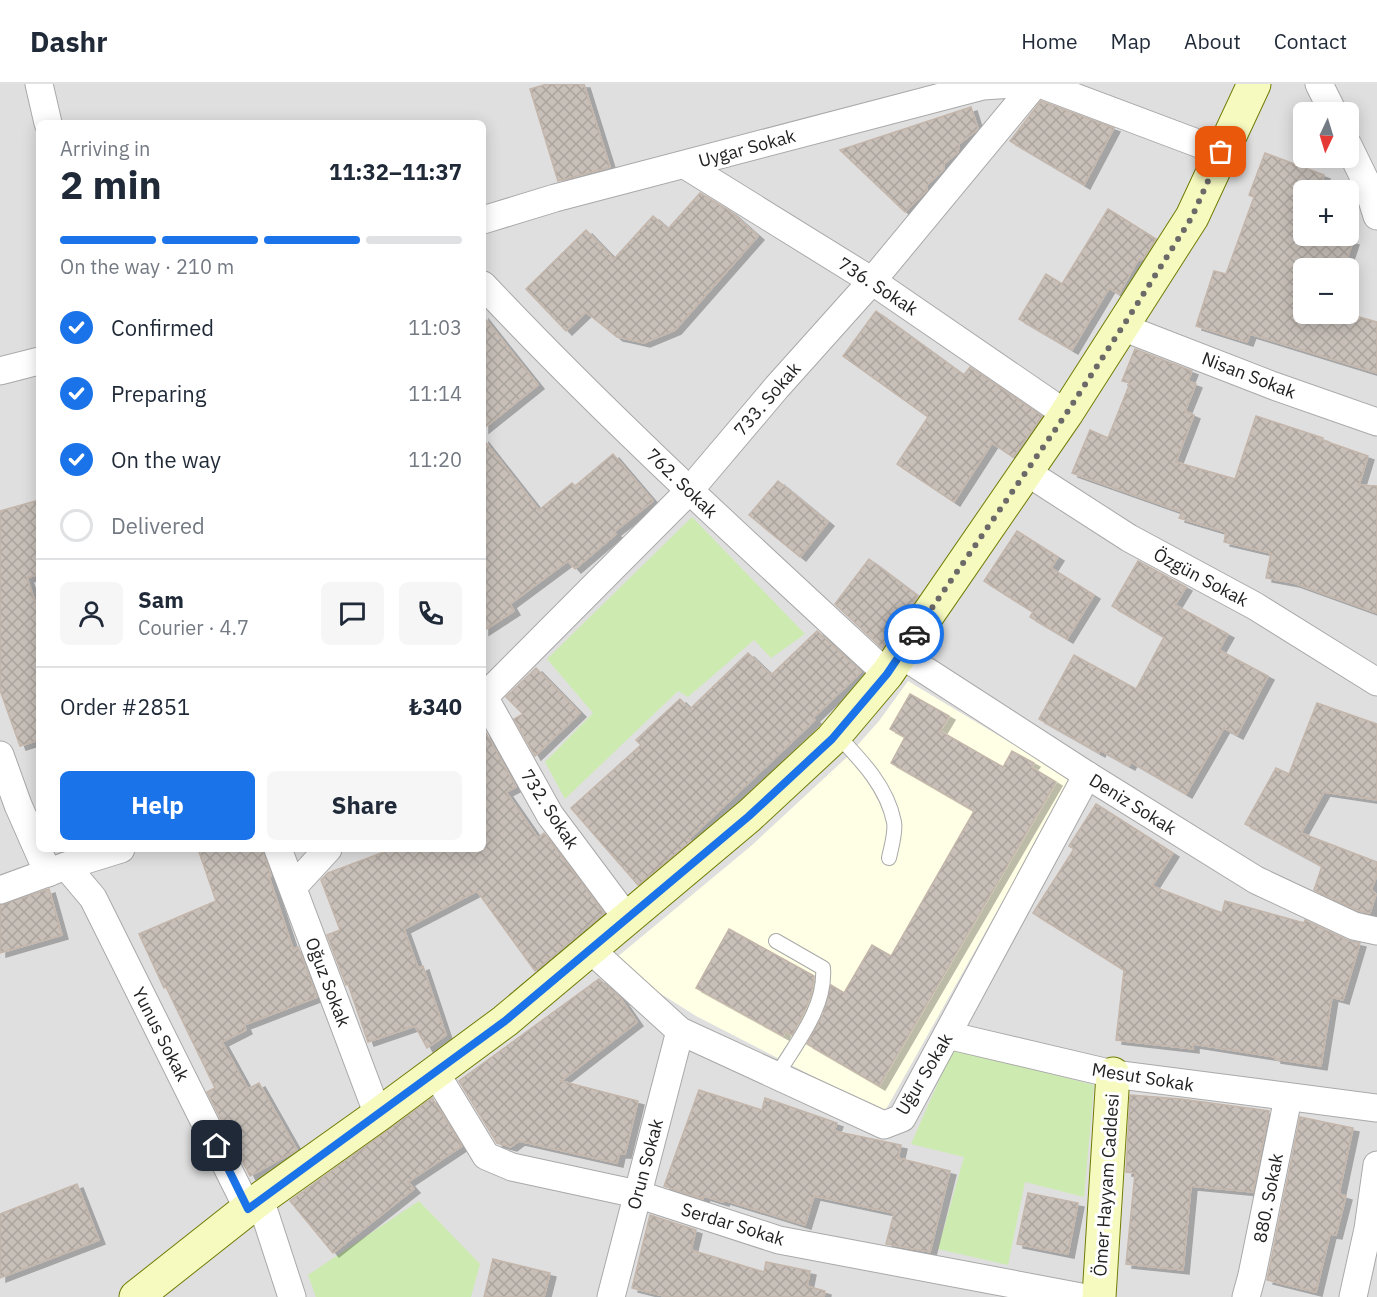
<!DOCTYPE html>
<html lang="en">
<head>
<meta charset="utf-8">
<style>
	:root { --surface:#fff; --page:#f6f6f7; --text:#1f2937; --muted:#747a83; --line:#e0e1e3; --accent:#1a73e8 }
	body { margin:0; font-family:"IBM Plex Sans",sans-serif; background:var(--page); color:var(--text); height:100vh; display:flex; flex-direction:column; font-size:22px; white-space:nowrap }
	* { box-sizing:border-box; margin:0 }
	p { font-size:20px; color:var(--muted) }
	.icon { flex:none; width:33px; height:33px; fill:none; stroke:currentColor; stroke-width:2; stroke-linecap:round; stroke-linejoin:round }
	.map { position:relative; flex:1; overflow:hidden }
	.side { position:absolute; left:36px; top:36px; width:450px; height:732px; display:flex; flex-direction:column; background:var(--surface); border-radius:9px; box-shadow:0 3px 15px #0003 }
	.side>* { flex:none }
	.needle { width:39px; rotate:184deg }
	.fabs { position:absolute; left:1293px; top:18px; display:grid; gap:12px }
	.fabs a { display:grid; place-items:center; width:66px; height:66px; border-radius:9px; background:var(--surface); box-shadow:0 3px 15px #0003; font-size:30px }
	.pin { position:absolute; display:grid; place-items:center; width:51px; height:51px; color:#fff; margin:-26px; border-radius:12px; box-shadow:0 3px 9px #0006 }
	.courier { position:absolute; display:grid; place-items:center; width:60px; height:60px; margin:-30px; border:4px solid #1a73e8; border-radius:50%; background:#fff; color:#222; box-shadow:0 2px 8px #0007 }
	.headline em { font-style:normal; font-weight:800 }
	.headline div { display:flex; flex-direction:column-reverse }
	.headline { display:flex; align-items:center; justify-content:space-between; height:102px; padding:0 24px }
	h1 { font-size:39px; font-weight:800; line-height:45px }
	.bar { display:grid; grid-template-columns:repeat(4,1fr); gap:9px 6px; align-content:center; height:72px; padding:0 24px }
	.bar i { height:8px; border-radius:4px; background:var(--line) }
	.bar .active { background:var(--accent) }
	.bar p { grid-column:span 4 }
	.line { display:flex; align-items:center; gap:15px; padding:0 24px; border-top:2px solid var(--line) }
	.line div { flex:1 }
	.round { display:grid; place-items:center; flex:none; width:63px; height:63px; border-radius:9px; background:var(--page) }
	ol { padding:0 24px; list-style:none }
	li { display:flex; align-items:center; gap:18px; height:66px }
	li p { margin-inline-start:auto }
	li .icon { padding:6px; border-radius:50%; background:var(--accent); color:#fff; stroke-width:4 }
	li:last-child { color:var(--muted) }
	li i { width:33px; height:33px; border:3px solid var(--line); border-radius:50% }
	.button { display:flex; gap:12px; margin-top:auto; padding:12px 24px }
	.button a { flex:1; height:69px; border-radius:9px; background:var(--accent); color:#fff; font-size:24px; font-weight:800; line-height:69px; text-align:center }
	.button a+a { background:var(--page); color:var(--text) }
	header { display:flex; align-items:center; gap:36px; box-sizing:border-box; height:84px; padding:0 30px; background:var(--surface); border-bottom:2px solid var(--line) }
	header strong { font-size:28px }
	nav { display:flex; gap:33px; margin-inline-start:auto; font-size:21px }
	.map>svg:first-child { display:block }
	.residential { fill:#e0dfdf; fill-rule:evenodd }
	.education { fill:#ffffe5 }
	.garden { fill:#cdebb0 }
	.building { fill:url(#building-cross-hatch); stroke:#c4b6ab; stroke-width:1.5; filter:url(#shadow) }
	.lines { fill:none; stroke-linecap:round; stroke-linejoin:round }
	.lane-casing { stroke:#a9a9a9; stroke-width:16 }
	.street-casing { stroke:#a9a9a9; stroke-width:29 }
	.secondary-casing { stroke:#707d05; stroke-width:35 }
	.lane { stroke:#fff; stroke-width:14 }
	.street { stroke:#fff; stroke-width:27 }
	.secondary { stroke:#f7fabf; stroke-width:33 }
	.done { stroke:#6b6a68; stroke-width:6; stroke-dasharray:0 10.8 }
	.route { stroke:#1a73e8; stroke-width:8 }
	.labels { text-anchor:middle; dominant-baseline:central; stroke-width:6; stroke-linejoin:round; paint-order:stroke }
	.street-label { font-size:18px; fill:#222; stroke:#fff }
</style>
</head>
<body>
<header>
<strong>Dashr</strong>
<nav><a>Home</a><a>Map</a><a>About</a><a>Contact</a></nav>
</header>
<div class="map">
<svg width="1377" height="1213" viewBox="0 0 1377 1213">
	<defs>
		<pattern id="building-cross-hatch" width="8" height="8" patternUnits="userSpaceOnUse" patternTransform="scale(1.5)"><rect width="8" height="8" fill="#c7bfb8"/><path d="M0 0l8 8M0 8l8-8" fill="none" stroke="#aba49e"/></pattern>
		<filter id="shadow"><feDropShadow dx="6" dy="4" stdDeviation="0" flood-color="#0004"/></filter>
	</defs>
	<rect width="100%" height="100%" fill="#f2efe9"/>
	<path class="residential" d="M0 0H1377V1213H0ZM1304 28H1348V74H1304ZM39 39H483V765H39ZM1304 106H1348V152H1304ZM1304 184H1348V230H1304Z"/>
	<polygon class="education" points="908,597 1071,695 884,1029 696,932 617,882 616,874 751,762 846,674 879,637"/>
	<g class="garden">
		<polygon points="692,433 805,550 771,574 754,556 688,613 678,607 565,715 545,678 593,629 547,575"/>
		<polygon points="953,965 1094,1001 1084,1113 1025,1098 1008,1181 938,1165 964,1073 911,1060"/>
		<polygon points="419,1117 480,1180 471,1213 316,1213 308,1191"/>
	</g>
	<g class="building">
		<polygon points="547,0 584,0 610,83 558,97 530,5"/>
		<polygon points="1041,17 1114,44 1084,101 1010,57"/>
		<polygon points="971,23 978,45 959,60 958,68 944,80 944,85 927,101 927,106 905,128 840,66"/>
		<polygon points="1265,69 1324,91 1319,106 1304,106 1303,152 1336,152 1353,157 1344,184 1304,184 1304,230 1349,230 1377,238 1377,289 1250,250 1247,258 1196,242 1214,187 1226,190 1254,113 1249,111"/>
		<polygon points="700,109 730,127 758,152 675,246 644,259 627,255 617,253 586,228 566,247 526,205 586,146 614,175 653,132 668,145"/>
		<polygon points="1108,125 1156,155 1143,175 1138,176 1119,210 1109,204 1072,266 1019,235 1046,190 1062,200"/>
		<polygon points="876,227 964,291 970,283 1042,332 1013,373 992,359 954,418 897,380 928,333 843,272"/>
		<polygon points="483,232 538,301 483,345"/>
		<polygon points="1135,265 1192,287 1188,297 1196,300 1185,327 1194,331 1176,378 1235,395 1256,332 1323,354 1322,356 1368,372 1359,401 1377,402 1377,529 1294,499 1266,494 1271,469 1224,458 1226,448 1179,434 1182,428 1072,389 1090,346 1108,354 1130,299 1122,297"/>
		<polygon points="483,355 539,426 572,399 575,402 613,370 653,417 614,448 616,450 575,485 568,477 510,520 514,527 483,547"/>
		<polygon points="778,397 828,438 800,473 749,431"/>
		<polygon points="39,416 39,490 27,494 39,529 39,656 20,662 0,606 0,427"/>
		<polygon points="1017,447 1058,473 1051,484 1094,511 1067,555 1030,533 1033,528 984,497"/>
		<polygon points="869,475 918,512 882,564 835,520"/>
		<polygon points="1138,477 1186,503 1175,521 1228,550 1219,566 1268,592 1237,651 1224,644 1186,710 1131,678 1129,682 1100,666 1099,669 1039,635 1074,571 1136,605 1164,553 1112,522"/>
		<polygon points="817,547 861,588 813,634 815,636 689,755 691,757 638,801 571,724 641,661 636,656 680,615 690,625 748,569 771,591"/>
		<polygon points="536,584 580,629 535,672 514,635 523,630 506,613"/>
		<polygon points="910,610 949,632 940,647 1003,683 1012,667 1034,679 1031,683 1056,698 879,1002 807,960 823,930 831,901 844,909 872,861 891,872 974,727 891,679 905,653 890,645"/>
		<polygon points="1317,619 1377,640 1377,716 1324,708 1301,749 1377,778 1377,791 1371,806 1376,810 1370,829 1359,827 1314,806 1322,782 1245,740 1276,684 1289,690"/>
		<polygon points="486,649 516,703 506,708 538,754 544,749 604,829 535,887 477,807 404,845 418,884 423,882 446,951 427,964 415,942 368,958 348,900 346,901 327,851 340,846 321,796 328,789 392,765 483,765 483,651"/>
		<polygon points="1096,720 1173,769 1152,802 1222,829 1225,817 1304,839 1305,836 1347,856 1360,859 1343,916 1332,913 1321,982 1275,975 1275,973 1193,960 1193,965 1116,956 1124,886 1033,829 1074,765 1069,762"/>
		<polygon points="198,765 263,765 271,792 269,793 293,865 298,863 317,913 244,941 246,946 222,958 248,1005 259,999 297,1066 250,1092 207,1008 215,1004 166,903 164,904 139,850 216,817"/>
		<polygon points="49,805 62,851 0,869 0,821"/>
		<polygon points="729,845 814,892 811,911 806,924 792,951 785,947 783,952 696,904"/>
		<polygon points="599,895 621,915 637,938 561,997 638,1017 625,1070 619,1070 617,1079 519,1057 511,1063 497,1059 459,997"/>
		<polygon points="699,1006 762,1026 765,1014 837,1039 834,1047 901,1061 898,1074 950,1087 930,1168 886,1160 894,1129 814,1112 805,1141 724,1116 723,1118 704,1112 703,1115 664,1102"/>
		<polygon points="1130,1011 1181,1015 1269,1027 1253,1108 1191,1102 1183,1186 1126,1180 1135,1089 1126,1088"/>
		<polygon points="432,1014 462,1062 408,1098 414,1105 333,1169 290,1117"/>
		<polygon points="1300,1033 1353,1044 1339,1110 1346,1112 1336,1151 1330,1150 1316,1208 1267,1196"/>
		<polygon points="77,1100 99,1156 0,1194 0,1130"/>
		<polygon points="1028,1109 1078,1119 1068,1170 1017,1160"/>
		<polygon points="650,1131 696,1146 691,1166 764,1188 766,1178 810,1187 807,1202 825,1207 824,1213 668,1213 632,1204"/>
		<polygon points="493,1175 550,1189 544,1213 484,1213"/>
	</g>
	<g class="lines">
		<g class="lane-casing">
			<g id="lane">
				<path d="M836 650C860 675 887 702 894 738 896 748 891 764 889 774"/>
				<path d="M776 857 823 884C826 924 796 959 777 991"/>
			</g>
		</g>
		<g class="street-casing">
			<g id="street">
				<polyline points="39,0 48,39"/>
				<polyline points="1040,0 1221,68"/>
				<polyline points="1319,0 1333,28"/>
				<polyline points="1348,61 1367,100 1377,132"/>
				<polyline points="685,81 872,197 1066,330"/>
				<polyline points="483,136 555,114 983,2 1013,0"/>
				<path d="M483 201C611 337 750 463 887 590"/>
				<polyline points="1122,243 1274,302 1377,338"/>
				<polyline points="0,287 39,277"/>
				<polyline points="1025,387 1129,454 1255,522 1377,598"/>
				<polyline points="900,570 1087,691 1256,796 1354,842 1377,847"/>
				<polyline points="483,611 550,731 627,834"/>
				<polyline points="483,614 689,407 777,303 872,197 1035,0"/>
				<polyline points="0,671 18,721 48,789"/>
				<polyline points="278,765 378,1031"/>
				<polyline points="66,782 93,814 248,1125"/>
				<polyline points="293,803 328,765"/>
				<polyline points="0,806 66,782 121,765"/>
				<polyline points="591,866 680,947 884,1041 902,1034 1087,691"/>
				<polyline points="947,951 1113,990 1377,1024"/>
				<polyline points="435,988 486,1072 512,1083 637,1110 779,1156 1081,1213"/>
				<polyline points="260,1115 292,1213"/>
				<polyline points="611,1213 680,947"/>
				<polyline points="1246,1213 1252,1191 1288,1014"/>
				<polyline points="1353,1213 1368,1145 1377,1081"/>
			</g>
		</g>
		<g class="secondary-casing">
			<g id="secondary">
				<polyline points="136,1213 260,1115 378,1031 505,937 749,732 832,655 887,590 1066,330 1192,133 1254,0"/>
				<polyline points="1099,1213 1113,990"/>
			</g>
		</g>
		<use href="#lane" class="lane"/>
		<use href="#street" class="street"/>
		<use href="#secondary" class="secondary"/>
	</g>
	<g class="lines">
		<polyline class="done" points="914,550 1066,330 1134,225 1192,133 1221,68"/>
		<polyline class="route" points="217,1062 248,1125 505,937 749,732 832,655 887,590 914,550"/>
	</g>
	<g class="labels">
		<g class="street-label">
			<text transform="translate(747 64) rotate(-15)">Uygar Sokak</text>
			<text transform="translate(878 202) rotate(33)">736. Sokak</text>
			<text transform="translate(1249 291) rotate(21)">Nisan Sokak</text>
			<text transform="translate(767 315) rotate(-49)">733. Sokak</text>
			<text transform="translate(682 399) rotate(44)">762. Sokak</text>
			<text transform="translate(1201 493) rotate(28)">Özgün Sokak</text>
			<text transform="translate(1133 720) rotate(32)">Deniz Sokak</text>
			<text transform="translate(550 725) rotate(57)">732. Sokak</text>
			<text transform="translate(328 898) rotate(69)">Oğuz Sokak</text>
			<text transform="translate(161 950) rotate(63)">Yunus Sokak</text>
			<text transform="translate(924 990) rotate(-59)">Uğur Sokak</text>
			<text transform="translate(1143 993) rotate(9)">Mesut Sokak</text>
			<text transform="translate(645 1080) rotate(-75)">Orun Sokak</text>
			<text transform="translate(1106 1101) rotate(-86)">Ömer Hayyam Caddesi</text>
			<text transform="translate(1268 1114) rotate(-79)">880. Sokak</text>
			<text transform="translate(733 1140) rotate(17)">Serdar Sokak</text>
		</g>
	</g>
</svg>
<div class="fabs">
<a><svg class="needle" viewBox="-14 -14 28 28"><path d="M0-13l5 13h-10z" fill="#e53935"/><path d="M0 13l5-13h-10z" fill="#747a83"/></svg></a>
<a>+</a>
<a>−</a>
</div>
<div class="pin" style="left:1221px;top:68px;background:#ea580c"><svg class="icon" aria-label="bag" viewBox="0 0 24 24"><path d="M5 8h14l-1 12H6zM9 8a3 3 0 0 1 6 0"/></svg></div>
<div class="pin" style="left:217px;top:1062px;background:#1f2937"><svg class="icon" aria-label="home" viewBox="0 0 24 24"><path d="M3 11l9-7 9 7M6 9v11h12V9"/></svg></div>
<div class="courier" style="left:914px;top:550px"><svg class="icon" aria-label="car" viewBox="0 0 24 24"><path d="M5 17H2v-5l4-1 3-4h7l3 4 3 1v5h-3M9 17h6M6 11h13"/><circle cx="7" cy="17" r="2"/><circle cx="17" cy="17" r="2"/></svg></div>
<section class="side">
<div class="headline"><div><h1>2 min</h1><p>Arriving in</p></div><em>11:32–11:37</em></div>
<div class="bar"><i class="active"></i><i class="active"></i><i class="active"></i><i></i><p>On the way · 210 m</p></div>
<ol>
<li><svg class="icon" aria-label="check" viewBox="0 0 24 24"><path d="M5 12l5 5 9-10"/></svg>Confirmed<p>11:03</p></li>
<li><svg class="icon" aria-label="check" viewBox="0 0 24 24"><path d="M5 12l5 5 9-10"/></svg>Preparing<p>11:14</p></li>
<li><svg class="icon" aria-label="check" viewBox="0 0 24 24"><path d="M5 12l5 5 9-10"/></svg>On the way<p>11:20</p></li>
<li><i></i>Delivered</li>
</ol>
<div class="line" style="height:108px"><a class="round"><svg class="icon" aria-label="person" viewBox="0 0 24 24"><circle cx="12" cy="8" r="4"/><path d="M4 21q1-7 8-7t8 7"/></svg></a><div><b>Sam</b><p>Courier · 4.7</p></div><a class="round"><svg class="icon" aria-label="chat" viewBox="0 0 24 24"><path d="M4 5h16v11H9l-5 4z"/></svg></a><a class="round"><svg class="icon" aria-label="phone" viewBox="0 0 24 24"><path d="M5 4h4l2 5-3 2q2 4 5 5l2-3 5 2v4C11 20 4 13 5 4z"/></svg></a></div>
<div class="line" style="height:78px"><div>Order #2851</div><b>₺340</b></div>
<div class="button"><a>Help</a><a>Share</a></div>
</section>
</div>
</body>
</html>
